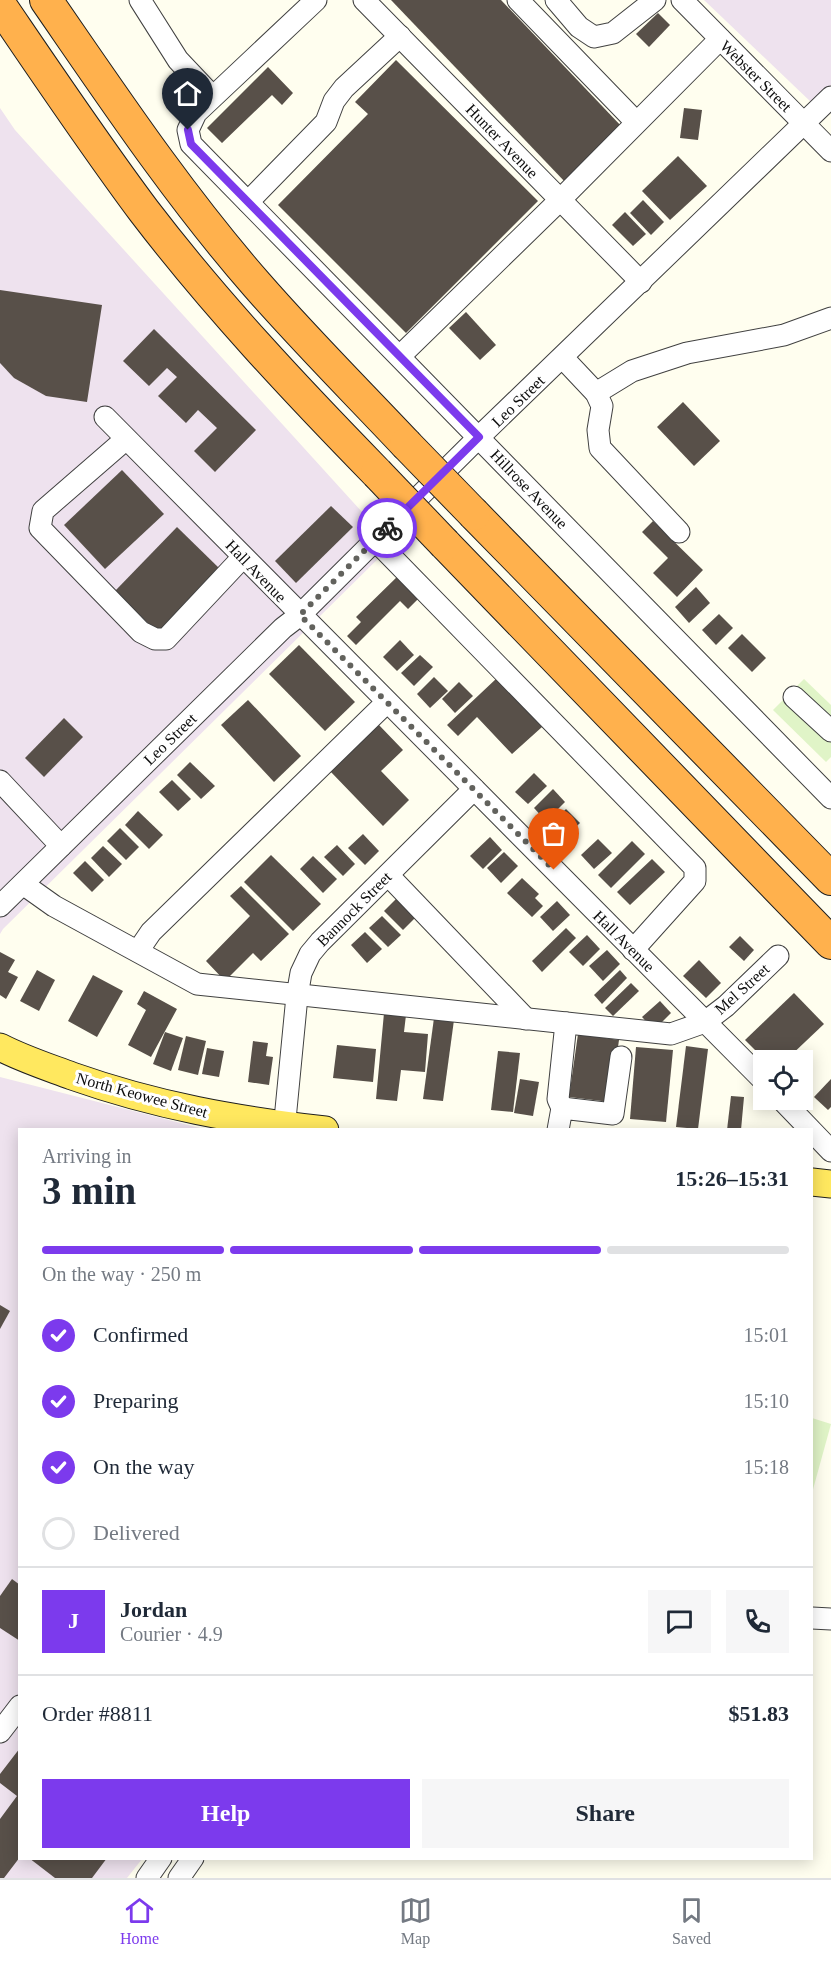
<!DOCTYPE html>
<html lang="en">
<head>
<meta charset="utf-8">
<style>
	:root { --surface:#fff; --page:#f6f6f7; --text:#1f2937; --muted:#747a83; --line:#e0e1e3; --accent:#7c3aed }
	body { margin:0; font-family:"Times New Roman",serif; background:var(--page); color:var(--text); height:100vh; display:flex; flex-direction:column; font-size:22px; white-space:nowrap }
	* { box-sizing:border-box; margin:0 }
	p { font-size:20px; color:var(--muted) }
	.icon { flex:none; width:33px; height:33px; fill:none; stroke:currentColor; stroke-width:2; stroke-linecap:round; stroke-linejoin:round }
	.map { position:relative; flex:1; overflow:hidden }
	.side { position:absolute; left:18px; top:1128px; width:795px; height:732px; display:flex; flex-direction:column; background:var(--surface); border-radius:0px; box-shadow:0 3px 15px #0003 }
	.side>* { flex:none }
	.fabs { position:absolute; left:753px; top:1050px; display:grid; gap:12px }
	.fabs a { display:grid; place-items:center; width:60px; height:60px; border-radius:0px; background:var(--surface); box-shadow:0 3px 15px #0003; font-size:30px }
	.pin { position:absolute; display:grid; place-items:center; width:51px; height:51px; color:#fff; margin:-62px -26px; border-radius:50% 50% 50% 0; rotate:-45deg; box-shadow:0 0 6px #0007 }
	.pin .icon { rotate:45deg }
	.courier { position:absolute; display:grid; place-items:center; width:60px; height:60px; margin:-30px; border:4px solid #7c3aed; border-radius:50%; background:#fff; color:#222; box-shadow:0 2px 8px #0007 }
	.overview em { font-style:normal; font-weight:700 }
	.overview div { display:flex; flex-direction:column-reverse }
	.overview { display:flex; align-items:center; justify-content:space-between; height:102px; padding:0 24px }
	h1 { font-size:39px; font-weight:700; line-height:45px }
	.bar { display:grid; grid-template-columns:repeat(4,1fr); gap:9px 6px; align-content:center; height:72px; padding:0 24px }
	.bar i { height:8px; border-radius:4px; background:var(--line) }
	.bar .active { background:var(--accent) }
	.bar p { grid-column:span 4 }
	.line { display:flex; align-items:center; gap:15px; padding:0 24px; border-top:2px solid var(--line) }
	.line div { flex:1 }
	.round { display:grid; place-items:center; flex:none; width:63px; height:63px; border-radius:0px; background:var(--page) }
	ol { padding:0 24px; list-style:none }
	li { display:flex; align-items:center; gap:18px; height:66px }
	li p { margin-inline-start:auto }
	li .icon { padding:6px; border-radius:50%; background:var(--accent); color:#fff; stroke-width:4 }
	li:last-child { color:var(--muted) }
	li i { width:33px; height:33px; border:3px solid var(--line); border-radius:50% }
	.button { display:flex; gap:12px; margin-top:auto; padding:12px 24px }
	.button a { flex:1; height:69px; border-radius:0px; background:var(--accent); color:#fff; font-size:24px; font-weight:700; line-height:69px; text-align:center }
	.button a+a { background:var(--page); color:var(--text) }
	.tab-bar { display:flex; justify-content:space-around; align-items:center; height:84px; border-top:2px solid var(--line); background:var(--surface); font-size:16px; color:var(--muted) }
	.tab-bar a { display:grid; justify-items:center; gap:3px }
	.tab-bar .active { color:var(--accent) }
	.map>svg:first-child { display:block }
	.industrial { fill:#eee2ee }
	.pitch { fill:#e0f4c7 }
	.building { fill:#585049 }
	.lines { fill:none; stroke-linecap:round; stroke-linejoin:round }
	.minor-casing { stroke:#414141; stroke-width:23 }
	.major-casing { stroke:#1f1f1f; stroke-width:29 }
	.highway-casing { stroke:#1f1f1f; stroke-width:34 }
	.minor { stroke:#fff; stroke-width:21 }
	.major { stroke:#ffe85f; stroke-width:27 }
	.highway { stroke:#ffb14d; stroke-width:32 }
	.highway-bridge-casing { stroke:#1f1f1f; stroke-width:34; stroke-linecap:butt }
	.highway-bridge { stroke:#ffb14d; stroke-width:32 }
	.done { stroke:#62625d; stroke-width:6; stroke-dasharray:0 10.8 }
	.route { stroke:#7c3aed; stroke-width:8 }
	.labels { text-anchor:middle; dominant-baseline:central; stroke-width:6; stroke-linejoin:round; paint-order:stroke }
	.street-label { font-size:16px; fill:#0e0e0e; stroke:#fff }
</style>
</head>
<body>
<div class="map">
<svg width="831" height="1878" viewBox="0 0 831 1878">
	<rect width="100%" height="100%" fill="#fffeef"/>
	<g class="industrial">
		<polygon points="704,0 831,0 831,85 812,103"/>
		<polygon points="0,108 15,130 392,545 3,929 0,934"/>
		<polygon points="0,1077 204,1129 20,1130 20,1858 142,1859 127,1878 0,1878"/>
	</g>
	<g class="pitch">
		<polygon points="804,679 831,705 831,757 826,762 773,710"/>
		<polygon points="812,1418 831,1424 812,1493"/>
	</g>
	<g class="building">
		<polygon points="391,0 501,0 623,128 566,183"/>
		<polygon points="658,13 670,25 649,47 636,34"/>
		<polygon points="396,60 538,201 406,333 278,205 368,114 355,102"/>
		<polygon points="268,67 293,93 282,105 272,95 222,143 207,128"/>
		<polygon points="684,108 702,110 698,140 680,138"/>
		<polygon points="678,156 707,186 670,220 642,191"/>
		<polygon points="643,200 664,222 651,235 630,213"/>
		<polygon points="625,212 646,234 633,246 612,225"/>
		<polygon points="0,290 102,305 87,402 46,396 14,378 0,363"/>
		<polygon points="466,312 496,345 480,360 449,328"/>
		<polygon points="154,329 256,430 215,472 194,451 217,428 198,410 186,423 158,396 177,377 167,368 149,386 123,361"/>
		<polygon points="683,402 720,441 694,466 657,427"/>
		<polygon points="122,470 164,514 105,569 64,525"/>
		<polygon points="331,506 353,527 296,583 275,561"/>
		<polygon points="653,521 703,570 677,597 653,573 668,558 642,532"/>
		<polygon points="177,527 220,569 158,633 115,591"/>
		<polygon points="399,575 420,597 408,609 400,601 356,645 347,636 361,622 356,617"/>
		<polygon points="696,587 710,603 689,623 675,607"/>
		<polygon points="719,614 733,628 716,645 702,630"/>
		<polygon points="742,634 766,658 752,672 728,648"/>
		<polygon points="400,640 414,655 397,671 383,657"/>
		<polygon points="299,645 355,702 325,731 269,674"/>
		<polygon points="420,655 433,667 414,686 401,673"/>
		<polygon points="434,677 448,691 430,708 417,694"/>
		<polygon points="497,678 542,727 512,754 477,717 458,736 447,725"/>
		<polygon points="459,682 473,696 455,713 442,699"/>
		<polygon points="248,700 301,756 274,782 221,725"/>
		<polygon points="64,718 83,737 44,777 25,758"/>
		<polygon points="378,724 403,750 381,771 409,800 383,826 330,771"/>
		<polygon points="190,762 215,786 201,799 177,775"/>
		<polygon points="534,773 547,786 528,804 515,792"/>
		<polygon points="172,780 191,799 178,811 159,792"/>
		<polygon points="553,789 565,802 546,821 534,808"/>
		<polygon points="566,809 580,823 562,840 549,826"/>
		<polygon points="138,811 163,835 149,849 125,825"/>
		<polygon points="120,828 139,847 126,860 107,841"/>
		<polygon points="363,834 379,851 365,865 348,848"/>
		<polygon points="490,837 502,850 483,869 470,856"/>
		<polygon points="598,839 612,853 594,869 581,855"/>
		<polygon points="632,841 645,854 611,888 598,875"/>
		<polygon points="337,845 355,864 343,876 324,857"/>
		<polygon points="103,846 122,864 109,877 91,858"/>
		<polygon points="504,852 518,866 501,883 487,868"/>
		<polygon points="271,855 321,904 293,931 244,882"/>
		<polygon points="313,856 337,879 323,893 300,869"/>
		<polygon points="652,859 665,872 630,905 617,892"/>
		<polygon points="85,861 104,880 92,892 73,873"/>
		<polygon points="522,878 539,894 535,898 543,906 532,917 507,893"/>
		<polygon points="241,886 289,934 261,961 253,953 225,981 206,961 250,916 230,896"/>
		<polygon points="397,898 416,917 403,930 384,911"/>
		<polygon points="557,901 570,915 553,931 540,917"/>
		<polygon points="382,916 401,935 388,947 369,928"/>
		<polygon points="566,928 576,938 542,972 532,961"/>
		<polygon points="365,932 382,949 367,963 351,945"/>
		<polygon points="587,935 600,949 583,966 569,952"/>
		<polygon points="740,936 754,950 744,961 729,947"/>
		<polygon points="607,950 620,964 603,981 589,966"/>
		<polygon points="0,952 15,960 8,972 18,977 6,999 0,995"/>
		<polygon points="699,960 721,983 706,998 683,976"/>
		<polygon points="37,970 55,980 39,1011 20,1001"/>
		<polygon points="620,970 627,978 602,1004 594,995"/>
		<polygon points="93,975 123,991 97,1037 68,1021"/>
		<polygon points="631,983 639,991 613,1016 605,1008"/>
		<polygon points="144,991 177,1009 151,1057 128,1045 146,1010 137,1004"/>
		<polygon points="794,993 824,1024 786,1060 765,1060 745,1040"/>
		<polygon points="660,1001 671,1013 654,1030 642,1017"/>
		<polygon points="384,1013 406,1015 404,1032 428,1034 425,1072 401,1070 397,1101 376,1099"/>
		<polygon points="434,1018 454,1020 443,1101 423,1099"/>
		<polygon points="165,1032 183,1038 171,1071 153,1064"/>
		<polygon points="578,1034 619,1040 610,1102 569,1097"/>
		<polygon points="186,1036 206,1041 198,1075 178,1070"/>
		<polygon points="253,1041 268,1043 266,1056 273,1057 269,1085 248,1082"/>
		<polygon points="337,1045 376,1049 373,1082 333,1078"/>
		<polygon points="686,1046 708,1049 698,1129 676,1127"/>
		<polygon points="636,1047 673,1050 666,1122 630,1119"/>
		<polygon points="207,1048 224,1051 219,1077 202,1074"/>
		<polygon points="498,1051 520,1053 513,1112 491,1110"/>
		<polygon points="520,1079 539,1082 533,1116 514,1113"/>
		<polygon points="831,1079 831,1107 828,1110 814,1097"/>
		<polygon points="731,1096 744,1097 741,1130 727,1130"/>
		<polygon points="0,1305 10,1311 0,1329"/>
		<polygon points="12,1579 20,1585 20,1641 0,1628 0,1596"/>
		<polygon points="20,1748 20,1857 4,1878 0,1878 0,1819 17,1796 0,1783 0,1774"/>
		<polygon points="29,1858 107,1858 92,1878 55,1878"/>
	</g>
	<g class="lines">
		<g class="minor-casing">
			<g id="minor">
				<polyline points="140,0 178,60 212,96"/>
				<polyline points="316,0 196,113 188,130 191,144 831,798"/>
				<polyline points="364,0 641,282"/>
				<polyline points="518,0 636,122"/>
				<polyline points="556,0 579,27 594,37 613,33 655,0"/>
				<polyline points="682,0 831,151"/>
				<polyline points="248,202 326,122 334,101 344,88 400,36"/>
				<polyline points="400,356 560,200 720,39"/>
				<polyline points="563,358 596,393 602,406 598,430 600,448 679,532"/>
				<polyline points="596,393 632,371 687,353 784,335 831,318"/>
				<polyline points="105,417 764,1081"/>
				<polyline points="126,439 43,511 40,528 141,632 155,639 166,639 243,557"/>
				<polyline points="375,540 695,868 695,881 633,950"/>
				<polyline points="794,697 831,731"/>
				<polyline points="0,781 61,846"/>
				<polyline points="388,875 526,1019"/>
				<polyline points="23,884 54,906 197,984 671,1034 705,1022 726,1006 778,956"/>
				<polyline points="0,906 283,628 300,615 479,437 831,97"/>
				<polyline points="138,951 151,932 387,702"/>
				<polyline points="782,1100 831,1151"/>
				<polyline points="562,1108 558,1099 566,1023"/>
				<polyline points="284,1130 297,996 301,973 310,954 320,942 474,789"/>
				<polyline points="558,1130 562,1108 613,1114 621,1057"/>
				<polyline points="812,1618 831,1619"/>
				<polyline points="0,1732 20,1706"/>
				<polyline points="147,1878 161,1858"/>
				<polyline points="179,1878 193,1858"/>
			</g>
		</g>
		<g class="major-casing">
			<g id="major">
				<path d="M0 1047C23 1059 48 1067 72 1076 157 1106 236 1120 325 1130"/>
				<polyline points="812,1182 831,1184"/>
			</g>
		</g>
		<g class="highway-casing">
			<g id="highway">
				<path d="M46 0C113 97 179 196 257 285 304 339 356 391 406 444"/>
				<path d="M0 5C47 74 94 144 144 211 215 304 296 390 377 473"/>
				<polyline points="474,514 831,879"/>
				<polyline points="445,544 831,943"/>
			</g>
		</g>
		<use href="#minor" class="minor"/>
		<use href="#major" class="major"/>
		<use href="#highway" class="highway"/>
		<g class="highway-bridge-casing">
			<g id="highway-bridge">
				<polyline points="406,444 474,514"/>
				<polyline points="377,473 445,544"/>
			</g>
		</g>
		<use href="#highway-bridge" class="highway-bridge"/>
	</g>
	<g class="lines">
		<polyline class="done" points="387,528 300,615 554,870"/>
		<polyline class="route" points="188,130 191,144 479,437 387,528"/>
	</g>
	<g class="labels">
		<g class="street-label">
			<text transform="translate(756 76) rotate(45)">Webster Street</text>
			<text transform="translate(502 141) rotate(46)">Hunter Avenue</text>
			<text transform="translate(518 401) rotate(-44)">Leo Street</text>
			<text transform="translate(529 489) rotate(46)">Hillrose Avenue</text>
			<text transform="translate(256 571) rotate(46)">Hall Avenue</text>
			<text transform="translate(170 739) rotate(-44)">Leo Street</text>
			<text transform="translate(354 909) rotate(-45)">Bannock Street</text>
			<text transform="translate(624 941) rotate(45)">Hall Avenue</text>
			<text transform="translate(742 989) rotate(-42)">Mel Street</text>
			<text transform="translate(142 1095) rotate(15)">North Keowee Street</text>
		</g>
	</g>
</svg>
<div class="fabs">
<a><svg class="icon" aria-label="locate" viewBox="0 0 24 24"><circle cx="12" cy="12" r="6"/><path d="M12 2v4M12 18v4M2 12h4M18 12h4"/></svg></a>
</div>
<div class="pin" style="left:554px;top:870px;background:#ea580c"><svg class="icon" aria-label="bag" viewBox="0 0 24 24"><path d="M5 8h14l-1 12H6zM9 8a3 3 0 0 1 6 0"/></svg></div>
<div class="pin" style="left:188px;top:130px;background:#1f2937"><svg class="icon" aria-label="home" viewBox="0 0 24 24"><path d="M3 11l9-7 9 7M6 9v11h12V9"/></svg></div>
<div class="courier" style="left:387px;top:528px"><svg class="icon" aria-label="bike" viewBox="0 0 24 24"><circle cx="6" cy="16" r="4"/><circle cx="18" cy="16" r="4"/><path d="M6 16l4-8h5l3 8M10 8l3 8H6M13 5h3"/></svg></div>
<section class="side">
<div class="overview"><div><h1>3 min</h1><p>Arriving in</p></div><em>15:26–15:31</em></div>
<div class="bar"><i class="active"></i><i class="active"></i><i class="active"></i><i></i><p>On the way · 250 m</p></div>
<ol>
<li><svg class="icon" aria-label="check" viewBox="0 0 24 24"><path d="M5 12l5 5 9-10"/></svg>Confirmed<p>15:01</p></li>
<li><svg class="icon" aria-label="check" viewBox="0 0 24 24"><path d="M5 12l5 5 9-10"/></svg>Preparing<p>15:10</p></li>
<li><svg class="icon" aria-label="check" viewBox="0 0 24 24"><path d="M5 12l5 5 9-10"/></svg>On the way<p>15:18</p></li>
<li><i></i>Delivered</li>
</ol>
<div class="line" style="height:108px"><b class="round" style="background:var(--accent);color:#fff">J</b><div><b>Jordan</b><p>Courier · 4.9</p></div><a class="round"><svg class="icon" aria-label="chat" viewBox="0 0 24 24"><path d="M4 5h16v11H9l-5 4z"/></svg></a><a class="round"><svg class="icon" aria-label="phone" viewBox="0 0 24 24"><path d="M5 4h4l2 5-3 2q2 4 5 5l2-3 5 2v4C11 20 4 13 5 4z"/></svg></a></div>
<div class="line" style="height:78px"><div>Order #8811</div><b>$51.83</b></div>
<div class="button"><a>Help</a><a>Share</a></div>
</section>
</div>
<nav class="tab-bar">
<a class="active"><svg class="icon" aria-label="home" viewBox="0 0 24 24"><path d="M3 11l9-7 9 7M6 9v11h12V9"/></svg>Home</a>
<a><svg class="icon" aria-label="map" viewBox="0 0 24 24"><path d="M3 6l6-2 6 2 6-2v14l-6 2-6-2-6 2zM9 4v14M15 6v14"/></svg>Map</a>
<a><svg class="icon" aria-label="saved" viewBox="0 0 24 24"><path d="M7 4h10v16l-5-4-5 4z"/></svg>Saved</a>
</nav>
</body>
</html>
